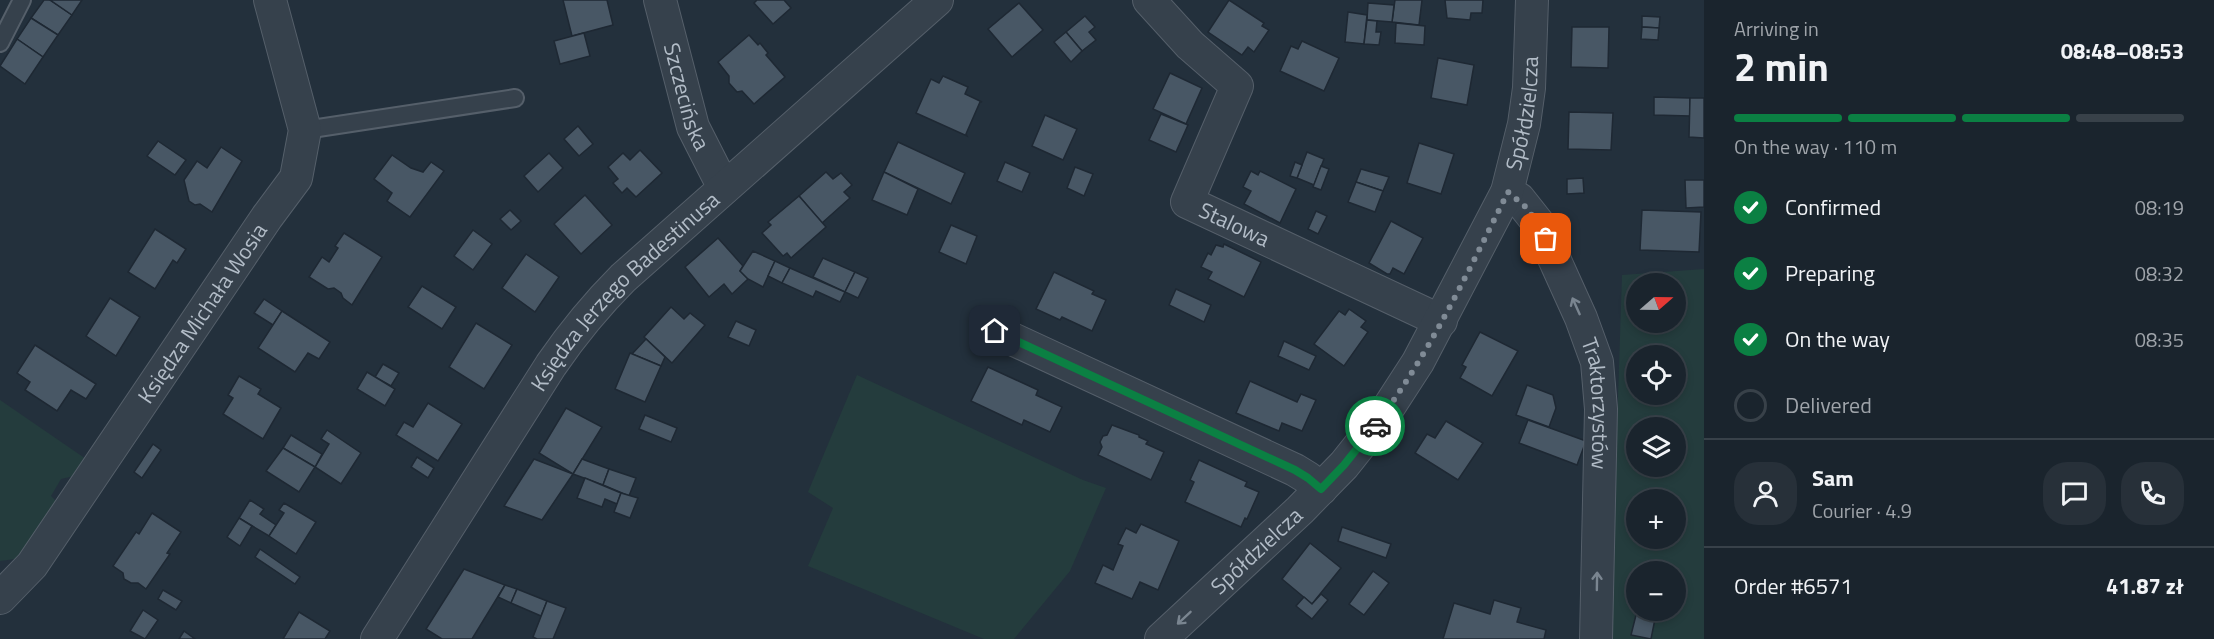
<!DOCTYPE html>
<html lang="en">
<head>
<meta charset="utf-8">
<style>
	:root { --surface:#1a242d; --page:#273039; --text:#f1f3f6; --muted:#9fa4aa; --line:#384149; --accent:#0b8043 }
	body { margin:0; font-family:"Titillium Web",sans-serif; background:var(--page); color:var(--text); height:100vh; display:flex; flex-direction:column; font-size:22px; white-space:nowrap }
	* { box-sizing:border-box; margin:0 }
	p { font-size:20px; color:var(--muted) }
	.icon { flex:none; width:33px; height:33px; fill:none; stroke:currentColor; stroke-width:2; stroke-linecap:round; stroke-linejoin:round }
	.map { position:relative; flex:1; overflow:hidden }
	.side { display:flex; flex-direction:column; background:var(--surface); width:510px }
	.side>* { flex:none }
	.needle { width:39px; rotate:70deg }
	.fabs { position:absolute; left:1626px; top:273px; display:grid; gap:12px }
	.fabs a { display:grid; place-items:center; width:60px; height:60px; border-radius:50%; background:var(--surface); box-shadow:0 3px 9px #0003,0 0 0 2px var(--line); font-size:30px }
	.pin { position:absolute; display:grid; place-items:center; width:51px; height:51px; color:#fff; margin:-26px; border-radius:12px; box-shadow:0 3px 9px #0006 }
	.courier { position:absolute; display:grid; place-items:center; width:60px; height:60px; margin:-30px; border:4px solid #0b8043; border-radius:50%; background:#fff; color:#222; box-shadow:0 2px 8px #0007 }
	.headline em { font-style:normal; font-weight:700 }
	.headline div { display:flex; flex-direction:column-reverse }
	.headline { display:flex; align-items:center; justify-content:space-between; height:102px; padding:0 30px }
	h1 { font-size:39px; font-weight:700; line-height:45px }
	.bar { display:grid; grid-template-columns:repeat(4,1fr); gap:9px 6px; align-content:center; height:72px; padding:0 30px }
	.bar i { height:8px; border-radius:4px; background:var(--line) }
	.bar .active { background:var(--accent) }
	.bar p { grid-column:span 4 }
	.line { display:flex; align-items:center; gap:15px; padding:0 30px; border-top:2px solid var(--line) }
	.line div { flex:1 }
	.round { display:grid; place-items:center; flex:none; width:63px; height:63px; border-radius:24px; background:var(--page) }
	ol { padding:0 30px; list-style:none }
	li { display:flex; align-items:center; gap:18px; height:66px }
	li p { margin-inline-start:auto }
	li .icon { padding:6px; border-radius:50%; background:var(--accent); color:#fff; stroke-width:4 }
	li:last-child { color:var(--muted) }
	li i { width:33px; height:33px; border:3px solid var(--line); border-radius:50% }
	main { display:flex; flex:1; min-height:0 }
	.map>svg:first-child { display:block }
	.green { fill:#243c3d; fill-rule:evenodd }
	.building { fill:#485765; stroke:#1e2833; stroke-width:1.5 }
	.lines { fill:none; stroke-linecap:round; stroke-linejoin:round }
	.lane-casing { stroke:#555f6a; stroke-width:20 }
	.street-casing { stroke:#555f6a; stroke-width:34 }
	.lane { stroke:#36414c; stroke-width:16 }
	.street { stroke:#36414c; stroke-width:32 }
	.oneway { stroke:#7a8590 }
	.done { stroke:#808b96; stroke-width:6; stroke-dasharray:0 10.8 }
	.route { stroke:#0b8043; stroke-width:8 }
	.labels { text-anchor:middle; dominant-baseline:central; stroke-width:6; stroke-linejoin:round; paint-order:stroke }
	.street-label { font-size:22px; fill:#b2bcc7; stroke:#1c2631 }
</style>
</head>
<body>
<main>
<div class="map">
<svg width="1704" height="639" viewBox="0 0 1704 639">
	<rect width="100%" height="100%" fill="#23303c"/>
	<g class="green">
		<path d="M1704 269V639H1608L1613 551 1622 275ZM1636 284H1676V322H1636ZM1636 356H1676V394H1636ZM1636 428H1676V466H1636ZM1636 500H1676V538H1636ZM1636 572H1676V610H1636Z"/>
		<polygon points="857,375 1083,480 1106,488 1070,571 1014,639 984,639 808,566 833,508 808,492"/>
		<polygon points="0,400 86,459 74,476 61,479 51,496 57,502 22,558 0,561"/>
	</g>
	<g class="building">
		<polygon points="44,0 50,0 72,15 58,35 31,18"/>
		<polygon points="50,0 82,0 72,15"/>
		<polygon points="563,0 607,0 613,25 572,36"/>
		<polygon points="757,0 784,0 791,8 773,24 754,3"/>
		<polygon points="1229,0 1264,23 1262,26 1269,30 1254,52 1248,47 1242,55 1208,32"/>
		<polygon points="1395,0 1422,0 1419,25 1392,22"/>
		<polygon points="1445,0 1483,0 1482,13 1471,13 1470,20 1447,18"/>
		<polygon points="1019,3 1043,30 1012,57 988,29"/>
		<polygon points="1368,3 1394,5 1392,22 1367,20"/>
		<polygon points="1348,12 1367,15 1364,44 1345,42"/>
		<polygon points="1085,16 1095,27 1089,32 1096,40 1082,51 1066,32"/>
		<polygon points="1642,16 1660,17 1659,28 1642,27"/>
		<polygon points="31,18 58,35 43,57 17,39"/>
		<polygon points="1367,20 1377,21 1376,32 1381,32 1379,45 1364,44"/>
		<polygon points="1396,23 1425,26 1424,45 1395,43"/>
		<polygon points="1572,27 1609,27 1608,68 1571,67"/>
		<polygon points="1642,27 1659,28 1658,40 1641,39"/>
		<polygon points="1066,32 1082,51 1071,62 1054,42"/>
		<polygon points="584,33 590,56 560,64 554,41"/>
		<polygon points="749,35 758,45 760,43 768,53 766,55 785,77 754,104 742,91 737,92 729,83 729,76 718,62"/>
		<polygon points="17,39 43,57 25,84 0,66"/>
		<polygon points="1302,41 1339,58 1324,91 1280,71 1291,46 1298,49"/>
		<polygon points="1438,58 1474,65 1467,105 1431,98"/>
		<polygon points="1170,73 1202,88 1186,124 1153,109"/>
		<polygon points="943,76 968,87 965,94 982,102 980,102 966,134 967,136 916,113 931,79 939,83"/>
		<polygon points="1654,97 1690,98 1690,116 1654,115"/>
		<polygon points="1690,98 1704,98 1704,138 1689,137"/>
		<polygon points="1569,112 1613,113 1611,150 1568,149"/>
		<polygon points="1161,114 1188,125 1176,152 1149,140"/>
		<polygon points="1045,115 1077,129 1063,160 1032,146"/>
		<polygon points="578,126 593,144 579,156 564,139"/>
		<polygon points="158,141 186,160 175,175 147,156"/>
		<polygon points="898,142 965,173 951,204 884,172"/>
		<polygon points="1419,143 1454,154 1441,194 1407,183"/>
		<polygon points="221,147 242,161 212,212 200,204 195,205 189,201 184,180 197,161 207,168"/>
		<polygon points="640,150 662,173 636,197 627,188 622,193 613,183 618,179 608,167 623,153 630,160"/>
		<polygon points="1307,152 1324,159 1314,185 1297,178"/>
		<polygon points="549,153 563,168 538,192 524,176"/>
		<polygon points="392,155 411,168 423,172 431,162 444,171 410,217 387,201 392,193 374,179"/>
		<polygon points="1005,162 1030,173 1022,192 997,181"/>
		<polygon points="1295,162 1302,165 1297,178 1290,176"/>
		<polygon points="1321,166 1329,169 1321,190 1313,187"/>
		<polygon points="1075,167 1093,174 1084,196 1067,188"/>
		<polygon points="1361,169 1389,177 1383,191 1356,182"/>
		<polygon points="1251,171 1258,175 1260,171 1296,189 1280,223 1244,204 1251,191 1243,187"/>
		<polygon points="826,172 833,179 841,173 852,185 844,192 850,198 822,223 799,196"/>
		<polygon points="884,172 918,189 907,215 872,200"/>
		<polygon points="1583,178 1584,193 1567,194 1567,179"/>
		<polygon points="1685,180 1704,180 1704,207 1686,208"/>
		<polygon points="1356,182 1383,191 1375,212 1348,202"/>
		<polygon points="585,195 612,225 581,254 554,224"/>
		<polygon points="799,196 826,227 791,258 787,253 783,256 762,233 771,225 768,222"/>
		<polygon points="510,210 521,221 511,230 500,219"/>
		<polygon points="1642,210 1701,212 1699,252 1640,250"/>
		<polygon points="1316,211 1327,216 1318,234 1308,229"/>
		<polygon points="1391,221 1423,238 1404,274 1393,268 1390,274 1387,274 1369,263"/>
		<polygon points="951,225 977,236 966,264 939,252"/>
		<polygon points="155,229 186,249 177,263 173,260 155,289 128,272"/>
		<polygon points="473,230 492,244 473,270 454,256"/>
		<polygon points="344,233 382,257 352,305 343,298 341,293 334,288 328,289 309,277 322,257 329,262 338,248 335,246"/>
		<polygon points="718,238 743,266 740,271 748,279 732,294 724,284 709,297 685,267"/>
		<polygon points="1224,244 1261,262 1244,297 1208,279 1212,272 1201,267 1208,253 1211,255 1216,245 1223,247"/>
		<polygon points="753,251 775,261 763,287 748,279 740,271"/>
		<polygon points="526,254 559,277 535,312 502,288"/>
		<polygon points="823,258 855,272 845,292 813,277"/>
		<polygon points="775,261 790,268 782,283 768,276"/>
		<polygon points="790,268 845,292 840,302 816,291 813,297 782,283"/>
		<polygon points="855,272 868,278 858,298 845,292"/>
		<polygon points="1054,272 1094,291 1092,294 1106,300 1092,331 1062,317 1060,320 1036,309"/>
		<polygon points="422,286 456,307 442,329 408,307"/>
		<polygon points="1176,289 1211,305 1204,322 1169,305"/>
		<polygon points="110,298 140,317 116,356 86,336"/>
		<polygon points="264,299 282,311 273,325 254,313"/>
		<polygon points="671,307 684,319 690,313 705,325 672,363 644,337"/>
		<polygon points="1349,309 1366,321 1361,327 1368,332 1344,366 1314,344 1339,311 1345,315"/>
		<polygon points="282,311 330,342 319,359 308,353 295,372 258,348"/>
		<polygon points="736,321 756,330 749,346 728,337"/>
		<polygon points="476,323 512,345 484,389 449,367"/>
		<polygon points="1480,332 1518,351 1492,396 1460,378 1466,367 1462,365"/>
		<polygon points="646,339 665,357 661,366 632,354"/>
		<polygon points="1284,341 1316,356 1309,370 1278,356"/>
		<polygon points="35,345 96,384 86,399 71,390 57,411 25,390 30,382 17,373"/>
		<polygon points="630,353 661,366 645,402 615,389"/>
		<polygon points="383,364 399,373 391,386 375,377"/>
		<polygon points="988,367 1038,390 1036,395 1062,407 1050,432 1024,420 1022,425 971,401"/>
		<polygon points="367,372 395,389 385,406 357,389"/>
		<polygon points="239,376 261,389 258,394 281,408 263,439 223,414 233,398 228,395"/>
		<polygon points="1250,381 1297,402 1301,394 1316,400 1302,431 1282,423 1279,431 1236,413"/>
		<polygon points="1527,385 1553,395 1556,408 1549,427 1516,415"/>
		<polygon points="428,403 462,424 438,461 396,435 404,422 413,427"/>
		<polygon points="566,408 602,427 573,474 539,453"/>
		<polygon points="645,415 677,428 671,442 639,429"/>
		<polygon points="1528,420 1586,441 1577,465 1519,443"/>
		<polygon points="1446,421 1483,443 1458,480 1415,453 1427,434 1435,438"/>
		<polygon points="1112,425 1139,435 1139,437 1148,441 1146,444 1164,452 1151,480 1098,455 1102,447 1100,442 1103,436 1107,435"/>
		<polygon points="327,430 361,453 341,484 315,467 329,444 321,439"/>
		<polygon points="291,435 322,454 315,467 283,448"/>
		<polygon points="153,444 161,450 142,478 134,472"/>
		<polygon points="283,448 315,467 299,492 266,471"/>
		<polygon points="417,457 434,468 428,478 411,467"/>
		<polygon points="534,459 573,474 542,520 504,506"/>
		<polygon points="582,459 609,469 603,485 573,474"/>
		<polygon points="1199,460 1247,482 1245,486 1259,492 1247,519 1245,518 1241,527 1185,502 1194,482 1190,480"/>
		<polygon points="609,469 636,478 629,496 603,485"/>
		<polygon points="585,478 621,493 617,504 605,499 602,507 577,498"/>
		<polygon points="621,493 638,498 630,518 614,512"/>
		<polygon points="250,500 264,509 260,514 276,525 269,536 239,518"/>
		<polygon points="284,503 316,522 296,554 269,536 284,513 279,510"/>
		<polygon points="152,513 181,532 167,553 170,554 146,589 138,583 131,583 124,579 123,573 113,566 136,532 139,534"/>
		<polygon points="239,518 252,526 240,546 227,537"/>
		<polygon points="1141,524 1179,541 1158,590 1140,582 1132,599 1095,583 1103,565 1113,570 1123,546 1118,544 1126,528 1136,533"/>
		<polygon points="1342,527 1391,544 1386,558 1338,541"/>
		<polygon points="1310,543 1341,568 1312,604 1282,579"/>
		<polygon points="260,549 300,577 295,584 255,557"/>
		<polygon points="464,569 505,585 472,639 442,639 426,629"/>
		<polygon points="1373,571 1389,583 1364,615 1349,604"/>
		<polygon points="505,585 517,589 511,603 498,597"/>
		<polygon points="517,589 547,601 541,616 511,603"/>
		<polygon points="163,590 182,601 176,610 158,599"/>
		<polygon points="1321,594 1328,600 1312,619 1296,606 1304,597 1312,604"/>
		<polygon points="1494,600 1521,608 1517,622 1546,630 1544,639 1443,639 1454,603 1490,614"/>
		<polygon points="547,601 566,608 553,639 537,639 533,637"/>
		<polygon points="143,610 158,620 145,639 130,631"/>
		<polygon points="299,612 330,631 325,639 283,639"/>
		<polygon points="1636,615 1655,619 1651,639 1631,635"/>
		<polygon points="184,631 195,639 179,639"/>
	</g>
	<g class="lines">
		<g class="lane-casing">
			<g id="lane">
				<polyline points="0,43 22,0"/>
				<polyline points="305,130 515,98"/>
			</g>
		</g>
		<g class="street-casing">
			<g id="street">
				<path id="s1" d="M660 0 693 127 724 188"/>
				<path id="s2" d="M1149 0 1190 45 1237 86 1187 202 1441 321"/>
				<path id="s3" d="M1507 192 1519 199 1538 223 1581 318 1597 362 1601 409 1596 639"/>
				<polyline points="995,331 1295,470 1308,478 1321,489"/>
				<path id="s4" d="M0 598 32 565 267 217 296 178 305 130 270 0"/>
				<path id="s5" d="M377 639 551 365C573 333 596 305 623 278L937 0"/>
				<path id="s6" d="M1161 639 1300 510 1344 465 1383 416 1418 362 1507 192 1524 124 1529 88 1532 0"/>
			</g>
		</g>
		<use href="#lane" class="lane"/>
		<use href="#street" class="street"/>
	</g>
	<defs><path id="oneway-shaft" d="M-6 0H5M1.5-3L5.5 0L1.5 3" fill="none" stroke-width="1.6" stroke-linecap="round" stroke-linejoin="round" transform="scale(1.5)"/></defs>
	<g class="oneway">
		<use href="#oneway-shaft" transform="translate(1576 306) rotate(-114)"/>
		<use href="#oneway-shaft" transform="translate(1597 581) rotate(-89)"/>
		<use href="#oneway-shaft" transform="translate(1184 618) rotate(137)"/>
	</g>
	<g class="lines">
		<path class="done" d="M1375 426C1429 355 1468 272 1508 192L1528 209 1546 239"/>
		<polyline class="route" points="995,331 1295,470 1308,478 1321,489 1344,465 1375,426"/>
	</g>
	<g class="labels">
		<g class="street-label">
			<text stroke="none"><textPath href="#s1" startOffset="100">Szczecińska</textPath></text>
			<text stroke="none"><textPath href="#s6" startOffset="652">Spółdzielcza</textPath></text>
			<text stroke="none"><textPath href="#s2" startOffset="302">Stalowa</textPath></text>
			<text stroke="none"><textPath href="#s5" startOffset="429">Księdza Jerzego Badestinusa</textPath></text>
			<text stroke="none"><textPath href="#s4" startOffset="350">Księdza Michała Wosia</textPath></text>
			<text stroke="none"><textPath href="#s3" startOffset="237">Traktorzystów</textPath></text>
			<text stroke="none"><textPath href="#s6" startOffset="130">Spółdzielcza</textPath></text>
		</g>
	</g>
</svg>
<div class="fabs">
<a><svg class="needle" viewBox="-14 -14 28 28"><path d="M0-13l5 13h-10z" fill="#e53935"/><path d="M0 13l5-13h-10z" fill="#9fa4aa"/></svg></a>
<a><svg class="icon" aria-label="locate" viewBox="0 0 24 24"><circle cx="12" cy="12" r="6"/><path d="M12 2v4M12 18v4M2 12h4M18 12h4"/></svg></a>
<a><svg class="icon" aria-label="layers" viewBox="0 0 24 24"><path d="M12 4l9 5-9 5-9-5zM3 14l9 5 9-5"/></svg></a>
<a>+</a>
<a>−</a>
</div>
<div class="pin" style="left:1546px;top:239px;background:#ea580c"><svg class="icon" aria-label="bag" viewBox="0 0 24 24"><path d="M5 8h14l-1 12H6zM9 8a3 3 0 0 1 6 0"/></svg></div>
<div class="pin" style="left:995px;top:331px;background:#1f2937"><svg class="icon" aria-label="home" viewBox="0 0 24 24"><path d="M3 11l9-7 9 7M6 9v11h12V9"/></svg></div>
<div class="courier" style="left:1375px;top:426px"><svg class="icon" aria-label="car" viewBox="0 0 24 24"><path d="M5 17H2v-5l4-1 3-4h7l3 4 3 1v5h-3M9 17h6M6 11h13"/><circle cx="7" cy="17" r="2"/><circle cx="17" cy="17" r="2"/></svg></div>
</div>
<section class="side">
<div class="headline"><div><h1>2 min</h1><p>Arriving in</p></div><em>08:48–08:53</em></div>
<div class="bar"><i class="active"></i><i class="active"></i><i class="active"></i><i></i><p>On the way · 110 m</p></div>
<ol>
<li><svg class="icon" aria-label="check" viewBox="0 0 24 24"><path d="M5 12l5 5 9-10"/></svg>Confirmed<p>08:19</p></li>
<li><svg class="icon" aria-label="check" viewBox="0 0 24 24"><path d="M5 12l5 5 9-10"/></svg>Preparing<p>08:32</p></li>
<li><svg class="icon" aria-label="check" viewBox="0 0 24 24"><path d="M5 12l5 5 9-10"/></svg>On the way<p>08:35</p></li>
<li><i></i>Delivered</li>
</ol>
<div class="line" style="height:108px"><a class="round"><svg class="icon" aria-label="person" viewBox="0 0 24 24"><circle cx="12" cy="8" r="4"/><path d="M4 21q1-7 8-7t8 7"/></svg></a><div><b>Sam</b><p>Courier · 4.9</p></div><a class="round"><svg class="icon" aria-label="chat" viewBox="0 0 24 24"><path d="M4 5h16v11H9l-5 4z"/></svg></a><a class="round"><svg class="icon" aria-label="phone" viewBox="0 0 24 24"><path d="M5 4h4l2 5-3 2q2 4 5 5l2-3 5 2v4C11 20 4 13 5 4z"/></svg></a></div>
<div class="line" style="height:78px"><div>Order #6571</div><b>41.87 zł</b></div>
</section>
</main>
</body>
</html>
